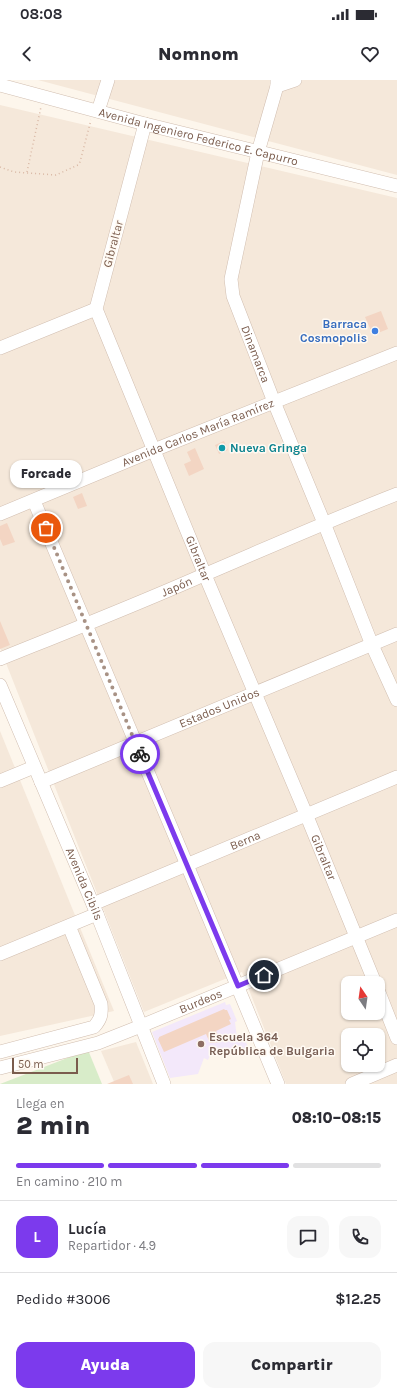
<!DOCTYPE html>
<html lang="es">
<head>
<meta charset="utf-8">
<style>
	:root { --surface:#fff; --page:#f7f7f7; --text:#2b2b33; --muted:#7c7c81; --line:#e1e1e2; --accent:#7c3aed }
	body { margin:0; font-family:Karla,sans-serif; background:var(--page); color:var(--text); height:100vh; display:flex; flex-direction:column; font-size:15px; white-space:nowrap }
	* { box-sizing:border-box; margin:0 }
	p { font-size:13px; color:var(--muted) }
	.icon { flex:none; width:22px; height:22px; fill:none; stroke:currentColor; stroke-width:2; stroke-linecap:round; stroke-linejoin:round }
	.map { position:relative; height:1004px; overflow:hidden }
	.sheet { display:flex; flex-direction:column; background:var(--surface); flex:1 }
	.sheet>* { flex:none }
	.needle { width:26px; rotate:347deg }
	.fabs { position:absolute; left:341px; top:896px; display:grid; gap:8px }
	.fabs a { display:grid; place-items:center; width:44px; height:44px; border-radius:8px; background:var(--surface); box-shadow:0 1px 3px #0004; font-size:20px }
	.scale { position:absolute; left:12px; bottom:10px; width:66px; box-sizing:border-box; padding-left:4px; border:2px solid #7a5c4d; border-top:0; font-size:11px; line-height:14px; white-space:nowrap; color:#7a5c4d; -webkit-text-stroke:3px #fffaf3; paint-order:stroke }
	.pin { position:absolute; display:grid; place-items:center; width:34px; height:34px; color:#fff; margin:-17px; border:2px solid #fff; border-radius:50%; box-shadow:0 1px 4px #0007 }
	.courier { position:absolute; display:grid; place-items:center; width:40px; height:40px; margin:-20px; border:3px solid #7c3aed; border-radius:50%; background:#fff; color:#222; box-shadow:0 1px 5px #0007 }
	.bubble { position:absolute; height:28px; border-radius:12px; background:var(--surface); box-shadow:0 1px 3px #0004; font-size:13px; font-weight:800; line-height:28px; text-align:center }
	.head em { font-style:normal; font-weight:800 }
	.head div { display:flex; flex-direction:column-reverse }
	.head { display:flex; align-items:center; justify-content:space-between; height:68px; padding:0 16px }
	h1 { font-size:26px; font-weight:800; line-height:30px }
	.bar { display:grid; grid-template-columns:repeat(4,1fr); gap:6px 4px; align-content:center; height:48px; padding:0 16px }
	.bar i { height:5px; border-radius:3px; background:var(--line) }
	.bar .active { background:var(--accent) }
	.bar p { grid-column:span 4 }
	.line { display:flex; align-items:center; gap:10px; padding:0 16px; border-top:1px solid var(--line) }
	.line div { flex:1 }
	.round { display:grid; place-items:center; flex:none; width:42px; height:42px; border-radius:12px; background:var(--page) }
	.action { display:flex; gap:8px; margin-top:auto; padding:8px 16px }
	.action a { flex:1; height:46px; border-radius:12px; background:var(--accent); color:#fff; font-size:16px; font-weight:800; line-height:46px; text-align:center }
	.action a+a { background:var(--page); color:var(--text) }
	.status { display:flex; justify-content:space-between; align-items:center; height:28px; padding:0 20px; background:var(--surface); direction:ltr }
	.status svg { height:11px; fill:currentColor }
	header { display:flex; justify-content:space-between; align-items:center; height:52px; padding:0 16px; background:var(--surface); font-size:18px; font-weight:800 }
	.map>svg:first-child { display:block }
	.residential { fill:#f5e8da; fill-rule:evenodd }
	.education { fill:#f3e8fa }
	.green { fill:#d8ecc9 }
	.building { fill:#f3d5c3 }
	.lines { fill:none; stroke-linecap:round; stroke-linejoin:round }
	.minor-casing { stroke:#d1beb0; stroke-width:14 }
	.path { stroke:#d9b8a5; stroke-width:1.5; stroke-dasharray:1 3; stroke-linecap:butt }
	.minor { stroke:#fff; stroke-width:13 }
	.done { stroke:#a89285; stroke-width:4; stroke-dasharray:0 7.2 }
	.route { stroke:#7c3aed; stroke-width:5 }
	.shop-dot { fill:#3f7fe0; stroke:#fffaf3; stroke-width:1.5 }
	.culture-dot { fill:#0f9aa8; stroke:#fffaf3; stroke-width:1.5 }
	.education-dot { fill:#8d6e63; stroke:#fffaf3; stroke-width:1.5 }
	.labels { text-anchor:middle; dominant-baseline:central; stroke-width:3; stroke-linejoin:round; paint-order:stroke }
	.street-label { font-size:12px; fill:#7a5c4d; stroke:#fffaf3 }
	.shop-label { font-size:12px; font-weight:bold; fill:#366cbe; stroke:#fffaf3; text-anchor:end }
	.culture-label { font-size:12px; font-weight:bold; fill:#0d838f; stroke:#fffaf3; text-anchor:start }
	.education-label { font-size:12px; font-weight:bold; fill:#785e54; stroke:#fffaf3; text-anchor:start }
</style>
</head>
<body>
<div class="status"><b>08:08</b><svg viewBox="0 0 49 12"><path d="M0 12V9h3v3zM5 12V6h3v6zM10 12V3h3v9zM15 12V0h3v12zM26 1h20v11H26zM47 4h2v5h-2z"/></svg></div>
<header><svg class="icon" aria-label="back" viewBox="0 0 24 24"><path d="M15 5l-7 7 7 7"/></svg>Nomnom<svg class="icon" aria-label="heart" viewBox="0 0 24 24"><path d="M12 20l-8-8c-3-5 5-10 8-4 3-6 11-1 8 4z"/></svg></header>
<div class="map">
<svg width="397" height="1004" viewBox="0 0 397 1004">
	<rect width="100%" height="100%" fill="#fdf6ec"/>
	<g class="residential">
		<polygon points="38,0 397,0 397,95"/>
		<path d="M0 25 397 118V1004H286L242 892 144 932 0 568ZM348 903H378V933H348ZM348 955H378V985H348Z"/>
		<polygon points="0,651 114,931 0,956"/>
		<polygon points="136,962 153,1004 115,1004 101,971"/>
	</g>
	<polygon class="education" points="225,922 226,925 230,924 237,941 235,942 237,958 244,958 249,969 211,973 208,980 204,978 198,994 170,998 152,952"/>
	<polygon class="green" points="88,970 102,1004 0,1004"/>
	<g class="building">
		<polygon points="381,231 388,249 373,255 365,237"/>
		<polygon points="224,361 228,370 219,374 215,365"/>
		<polygon points="195,368 204,389 189,396 184,384 191,381 187,372"/>
		<polygon points="82,413 87,426 78,429 73,417"/>
		<polygon points="7,443 15,462 3,466 0,459 0,446"/>
		<polygon points="0,541 10,565 0,569"/>
		<polygon points="224,929 225,930 227,930 231,939 229,940 231,944 216,951 221,962 210,963 206,954 164,972 158,959 159,958 159,957"/>
		<polygon points="129,995 133,1004 107,1004"/>
	</g>
	<g class="lines">
		<g class="minor-casing">
			<g id="minor">
				<path id="s1" d="M277 0V6L258 72 231 199 233 216 274 322 324 443 372 565 397 620"/>
				<path id="s2" d="M0 5 145 44 397 106"/>
				<polyline points="277,6 295,0"/>
				<polyline points="98,31 108,0"/>
				<path id="s3" d="M145 44 96 229 205 495 306 734 375 903"/>
				<polyline points="0,268 96,229"/>
				<polyline points="34,421 187,785 278,1004"/>
				<path id="s4" d="M0 434 154 370 397 273"/>
				<path id="s5" d="M0 579C67 552 133 526 199 497 265 469 330 440 397 414"/>
				<path id="s6" d="M0 605 97 834 164 1004"/>
				<polyline points="0,701 34,687"/>
				<path id="s7" d="M41 702 397 554"/>
				<path id="s8" d="M93 824 397 697"/>
				<polyline points="0,874 97,834"/>
				<polyline points="378,910 397,958"/>
				<path d="M0 972 94 947C101 939 102 934 101 924L69 846"/>
				<path id="s9" d="M0 988 98 963 141 946 397 840"/>
				<polyline points="352,1004 397,985"/>
			</g>
		</g>
		<g class="path">
			<polyline points="0,87 14,92 56,95 78,85 80,82 91,40"/>
			<polyline points="27,92 41,27"/>
		</g>
		<use href="#minor" class="minor"/>
	</g>
	<g class="lines">
		<polyline class="done" points="46,448 140,674"/>
		<polyline class="route" points="140,674 238,906 264,895"/>
	</g>
	<circle class="shop-dot" cx="375" cy="251" r="4"/>
	<circle class="culture-dot" cx="222" cy="368" r="4"/>
	<circle class="education-dot" cx="201" cy="964" r="4"/>
	<g class="labels">
		<g class="street-label">
			<text stroke="none"><textPath href="#s2" startOffset="205">Avenida Ingeniero Federico E. Capurro</textPath></text>
			<text transform="translate(113 164) rotate(-75)">Gibraltar</text>
			<text stroke="none"><textPath href="#s1" startOffset="284">Dinamarca</textPath></text>
			<text stroke="none"><textPath href="#s4" startOffset="214">Avenida Carlos María Ramírez</textPath></text>
			<text stroke="none"><textPath href="#s3" startOffset="461">Gibraltar</textPath></text>
			<text stroke="none"><textPath href="#s5" startOffset="191">Japón</textPath></text>
			<text stroke="none"><textPath href="#s7" startOffset="193">Estados Unidos</textPath></text>
			<text stroke="none"><textPath href="#s8" startOffset="165">Berna</textPath></text>
			<text stroke="none"><textPath href="#s3" startOffset="785">Gibraltar</textPath></text>
			<text stroke="none"><textPath href="#s6" startOffset="216">Avenida Cibils</textPath></text>
			<text stroke="none"><textPath href="#s9" startOffset="212">Burdeos</textPath></text>
		</g>
		<g class="shop-label">
			<text x="367" y="244">Barraca<tspan x="367" dy="14">Cosmopolis</tspan></text>
		</g>
		<g class="culture-label">
			<text x="230" y="368">Nueva Gringa</text>
		</g>
		<g class="education-label">
			<text x="209" y="957">Escuela 364<tspan x="209" dy="14">República de Bulgaria</tspan></text>
		</g>
	</g>
</svg>
<div class="fabs">
<a><svg class="needle" viewBox="-14 -14 28 28"><path d="M0-13l5 13h-10z" fill="#e53935"/><path d="M0 13l5-13h-10z" fill="#7c7c81"/></svg></a>
<a><svg class="icon" aria-label="locate" viewBox="0 0 24 24"><circle cx="12" cy="12" r="6"/><path d="M12 2v4M12 18v4M2 12h4M18 12h4"/></svg></a>
</div>
<div class="scale">50 m</div>
<div class="pin" style="left:46px;top:448px;background:#ea580c"><svg class="icon" aria-label="bag" viewBox="0 0 24 24"><path d="M5 8h14l-1 12H6zM9 8a3 3 0 0 1 6 0"/></svg></div>
<div class="pin" style="left:264px;top:895px;background:#1f2937"><svg class="icon" aria-label="home" viewBox="0 0 24 24"><path d="M3 11l9-7 9 7M6 9v11h12V9"/></svg></div>
<div class="courier" style="left:140px;top:674px"><svg class="icon" aria-label="bike" viewBox="0 0 24 24"><circle cx="6" cy="16" r="4"/><circle cx="18" cy="16" r="4"/><path d="M6 16l4-8h5l3 8M10 8l3 8H6M13 5h3"/></svg></div>
<div class="bubble" style="left:10px;top:380px;width:72px">Forcade</div>
</div>
<section class="sheet">
<div class="head"><div><h1>2 min</h1><p>Llega en</p></div><em>08:10–08:15</em></div>
<div class="bar"><i class="active"></i><i class="active"></i><i class="active"></i><i></i><p>En camino · 210 m</p></div>
<div class="line" style="height:72px"><b class="round" style="background:var(--accent);color:#fff">L</b><div><b>Lucía</b><p>Repartidor · 4.9</p></div><a class="round"><svg class="icon" aria-label="chat" viewBox="0 0 24 24"><path d="M4 5h16v11H9l-5 4z"/></svg></a><a class="round"><svg class="icon" aria-label="phone" viewBox="0 0 24 24"><path d="M5 4h4l2 5-3 2q2 4 5 5l2-3 5 2v4C11 20 4 13 5 4z"/></svg></a></div>
<div class="line" style="height:52px"><div>Pedido #3006</div><b>$12.25</b></div>
<div class="action"><a>Ayuda</a><a>Compartir</a></div>
</section>
</body>
</html>
